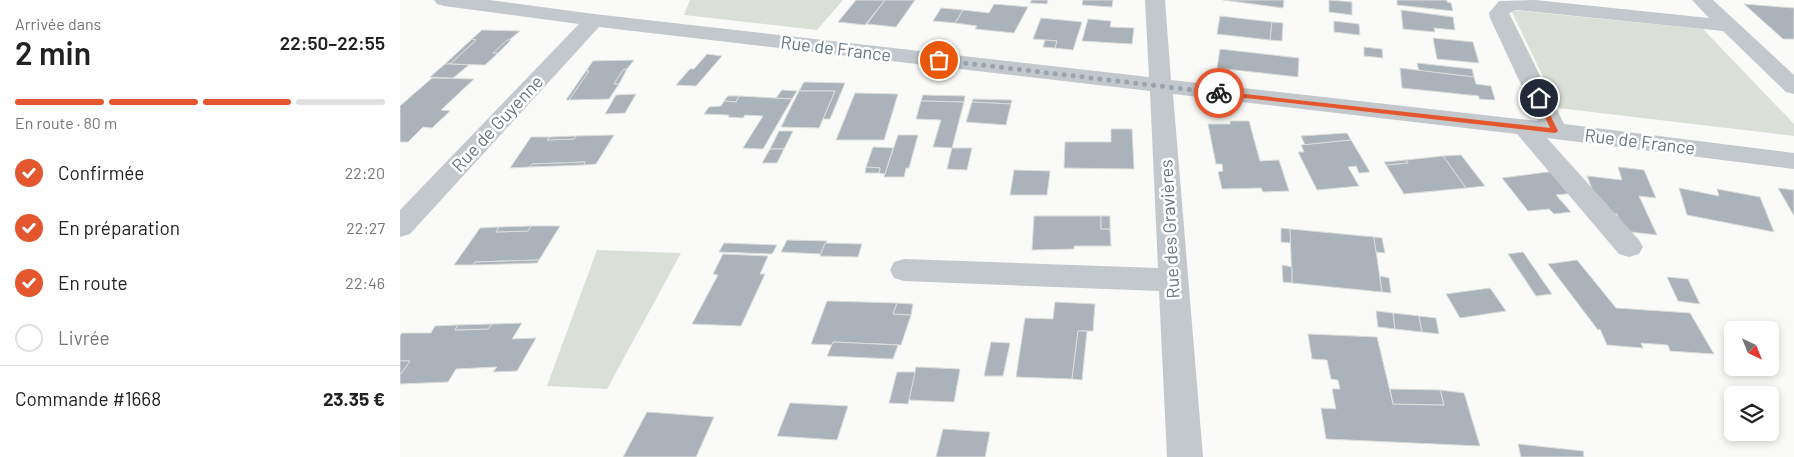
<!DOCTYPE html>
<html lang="fr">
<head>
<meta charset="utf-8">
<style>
	:root { --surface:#fff; --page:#f6f6f6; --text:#222; --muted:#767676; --line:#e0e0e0; --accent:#e4572e }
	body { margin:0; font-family:Barlow,sans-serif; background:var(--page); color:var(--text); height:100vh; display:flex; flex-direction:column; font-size:19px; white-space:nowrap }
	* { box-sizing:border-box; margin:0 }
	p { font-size:16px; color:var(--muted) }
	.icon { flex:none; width:28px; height:28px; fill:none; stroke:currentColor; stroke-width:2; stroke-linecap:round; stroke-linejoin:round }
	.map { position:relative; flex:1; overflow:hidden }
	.details { display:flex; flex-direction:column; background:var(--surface); width:400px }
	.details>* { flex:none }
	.needle { width:32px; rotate:137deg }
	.buttons { position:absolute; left:1324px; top:321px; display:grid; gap:10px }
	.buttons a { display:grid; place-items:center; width:55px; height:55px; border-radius:8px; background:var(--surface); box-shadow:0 2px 8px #0003; font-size:25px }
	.pin { position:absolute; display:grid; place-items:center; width:42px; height:42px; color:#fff; margin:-21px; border:2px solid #fff; border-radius:50%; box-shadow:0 1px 5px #0007 }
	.courier { position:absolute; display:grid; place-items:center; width:50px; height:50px; margin:-25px; border:4px solid #e4572e; border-radius:50%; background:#fff; color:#222; box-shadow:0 1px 6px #0007 }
	.overview em { font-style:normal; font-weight:600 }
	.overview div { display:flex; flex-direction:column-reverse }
	.overview { display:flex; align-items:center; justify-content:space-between; height:85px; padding:0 15px }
	h1 { font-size:32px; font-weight:600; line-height:38px }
	.bar { display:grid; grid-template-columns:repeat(4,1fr); gap:8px 5px; align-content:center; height:60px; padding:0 15px }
	.bar i { height:6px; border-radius:4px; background:var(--line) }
	.bar .selected { background:var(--accent) }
	.bar p { grid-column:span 4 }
	.line { display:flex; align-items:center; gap:12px; padding:0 15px; border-top:1px solid var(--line) }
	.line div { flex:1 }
	ol { padding:0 15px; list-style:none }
	li { display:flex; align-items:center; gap:15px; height:55px }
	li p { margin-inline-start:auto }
	li .icon { padding:5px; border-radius:50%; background:var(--accent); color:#fff; stroke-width:4 }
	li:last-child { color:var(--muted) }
	li i { width:28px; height:28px; border:2px solid var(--line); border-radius:50% }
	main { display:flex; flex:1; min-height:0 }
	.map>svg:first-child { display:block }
	.green { fill:#dadfd7 }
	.building { fill:#aab3b9; stroke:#dcdcda }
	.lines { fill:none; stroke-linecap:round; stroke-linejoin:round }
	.minor { fill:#c3c8cc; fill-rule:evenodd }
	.route { fill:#e4572e }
	.done { stroke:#99a4ac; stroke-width:5; stroke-dasharray:0 9 }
	.labels { text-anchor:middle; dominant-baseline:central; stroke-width:5; stroke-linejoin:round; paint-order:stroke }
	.street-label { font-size:18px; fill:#657683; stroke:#fff }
</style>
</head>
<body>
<main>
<section class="details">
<div class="overview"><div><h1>2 min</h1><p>Arrivée dans</p></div><em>22:50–22:55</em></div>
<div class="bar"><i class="selected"></i><i class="selected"></i><i class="selected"></i><i></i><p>En route · 80 m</p></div>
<ol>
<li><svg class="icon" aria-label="check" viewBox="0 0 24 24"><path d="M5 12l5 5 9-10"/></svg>Confirmée<p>22:20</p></li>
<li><svg class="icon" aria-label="check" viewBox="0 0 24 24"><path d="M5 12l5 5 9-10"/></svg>En préparation<p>22:27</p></li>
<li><svg class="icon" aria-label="check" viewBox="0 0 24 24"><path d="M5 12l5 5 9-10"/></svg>En route<p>22:46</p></li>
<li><i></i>Livrée</li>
</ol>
<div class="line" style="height:65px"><div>Commande #1668</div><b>23.35 €</b></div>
</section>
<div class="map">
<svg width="1394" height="457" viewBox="0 0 1394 457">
	<rect width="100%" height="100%" fill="#fafaf8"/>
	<g class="green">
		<polygon points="290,0 443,0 417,30 284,15"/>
		<polygon points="1111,10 1303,29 1394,124 1394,136 1158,108"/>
		<polygon points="197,250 281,253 207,389 147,386"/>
	</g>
	<g class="building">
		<polygon points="456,0 485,0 465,25 438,22"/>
		<polygon points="485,0 515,0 496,27 467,24"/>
		<polygon points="632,0 648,0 647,4 630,3"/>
		<polygon points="683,0 713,0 712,7 682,5"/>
		<polygon points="823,0 884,0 883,8"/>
		<polygon points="929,0 952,2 952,15 929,12"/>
		<polygon points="997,0 1047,0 1047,2 1051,3 1053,11 997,5"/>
		<polygon points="594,4 628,7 614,33 575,29 577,26 555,23 563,10 589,13"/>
		<polygon points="1344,4 1394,8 1394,39 1383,39"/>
		<polygon points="541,8 563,10 555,23 533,21"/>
		<polygon points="1001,10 1053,17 1055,30 1034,28 1035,32 1003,29"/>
		<polygon points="820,16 872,22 870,40 817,34"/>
		<polygon points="641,18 682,22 673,50 655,48 657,41 633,39"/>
		<polygon points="688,19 711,21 710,27 734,28 732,44 682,41"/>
		<polygon points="934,21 959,24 960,35 934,32"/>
		<polygon points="872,22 883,23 882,41 870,40"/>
		<polygon points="82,30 120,31 93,53 98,53 85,65 50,64 76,40 72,39"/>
		<polygon points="1033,38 1073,42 1079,63 1037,59"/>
		<polygon points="72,39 76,40 50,64 45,64"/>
		<polygon points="107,40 111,40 98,53 93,53"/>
		<polygon points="645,40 657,41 655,48 643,47"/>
		<polygon points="964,47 982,49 983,58 964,56"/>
		<polygon points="820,49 899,58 898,77 817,68"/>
		<polygon points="307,54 322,56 296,86 276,85 290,69 294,69"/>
		<polygon points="234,60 227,69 223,70 214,84 219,84 209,99 169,100 189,71 186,71 193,61"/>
		<polygon points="1017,63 1072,69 1074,77 1019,71"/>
		<polygon points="45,64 50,64 69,65 53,78 30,77"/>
		<polygon points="1000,68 1074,77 1076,84 1091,86 1095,100 1079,99 1079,96 1002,88"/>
		<polygon points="227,69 219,84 214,84 223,70"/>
		<polygon points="186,71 189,71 169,100 166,100"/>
		<polygon points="32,78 74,79 41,110 50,111 32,128 23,127 8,142 0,142 0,106"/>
		<polygon points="404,82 445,83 430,119 423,119 435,91 399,91"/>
		<polygon points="382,90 397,91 392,99 376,98"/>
		<polygon points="399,91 435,91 419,128 381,127"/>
		<polygon points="455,93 498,94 484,140 436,140"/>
		<polygon points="236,94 225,113 205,114 216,95"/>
		<polygon points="523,95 565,96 564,102 521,101"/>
		<polygon points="328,96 339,96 336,102 324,101"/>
		<polygon points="339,96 392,99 363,149 343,148 363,116 345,115 343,118 328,117 329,115 304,114 309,107 321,106 324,101 336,102"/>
		<polygon points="573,99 612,100 611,104 572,102"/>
		<polygon points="521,101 564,102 552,148 533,147 541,120 516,119"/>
		<polygon points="572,102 611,104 606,125 566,122"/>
		<polygon points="830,121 849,121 860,161 879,160 889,191 863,192 861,188 822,189 818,172 823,171 822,164 816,164 808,124 830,124"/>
		<polygon points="711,129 732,129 734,169 664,168 665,142 711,142"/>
		<polygon points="379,131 393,131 384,149 370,149"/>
		<polygon points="947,133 951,140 905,145 901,136"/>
		<polygon points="214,135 196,164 184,165 185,162 132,164 129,167 110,168 131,137 150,137 147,140 174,139 176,136"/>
		<polygon points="498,135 518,135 509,168 506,168 504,177 484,177"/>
		<polygon points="176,136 174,139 147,140 150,137"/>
		<polygon points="951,140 970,172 959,173 956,166 948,167 959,186 917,190 898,152 904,152 901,145"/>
		<polygon points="473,147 493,148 485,174 479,173 480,168 466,167"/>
		<polygon points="552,148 572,148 567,170 547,169"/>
		<polygon points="370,149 384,149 377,163 362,163"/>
		<polygon points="1061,155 1085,186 1066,188 1043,156"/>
		<polygon points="1043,156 1066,188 1004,194 986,165 1008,163 1006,160"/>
		<polygon points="1006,160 1008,163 986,165 984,162"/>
		<polygon points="185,162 184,165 129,167 132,164"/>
		<polygon points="466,167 480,168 479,173 465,173"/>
		<polygon points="1218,167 1244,170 1256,198 1239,196 1257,235 1223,231 1217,214 1207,213 1197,201 1187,176 1222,180"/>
		<polygon points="614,170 650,171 647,195 610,195"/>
		<polygon points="1155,171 1174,193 1156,195 1171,212 1154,214 1149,209 1128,211 1102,178"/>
		<polygon points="1279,188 1319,196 1317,189 1360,197 1374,232 1287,215"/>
		<polygon points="1378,188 1394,190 1394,216"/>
		<polygon points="634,216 701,216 701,229 710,229 711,246 674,246 674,249 632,250"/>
		<rect x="701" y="216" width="9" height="13"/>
		<polygon points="131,226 160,226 139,260 75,262 73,265 54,265 80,228 99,227 96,232 128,231"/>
		<polygon points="131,226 128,231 96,232 99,227"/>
		<polygon points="881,228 890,229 891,243 881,242"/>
		<polygon points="890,229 974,237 982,292 892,283"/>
		<polygon points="974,237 982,238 985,253 976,252"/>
		<polygon points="387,240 427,241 421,254 381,252"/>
		<polygon points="324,243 377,245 372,254 319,252"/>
		<polygon points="425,243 462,244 458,257 420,256"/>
		<polygon points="1123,252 1152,294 1136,296 1108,254"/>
		<polygon points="323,254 368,256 360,274 365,274 341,326 292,324 318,275 313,274"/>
		<polygon points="139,260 137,263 73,265 75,262"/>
		<polygon points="1177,260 1216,308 1290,313 1314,354 1270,351 1268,345 1241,343 1243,348 1207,345 1200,329 1198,330 1148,264"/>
		<polygon points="882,265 892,267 892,283 883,282"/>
		<polygon points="980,276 989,278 991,293 982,292"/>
		<polygon points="1267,277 1288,279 1300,304 1278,301"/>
		<polygon points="1090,288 1106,311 1060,318 1046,294"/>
		<polygon points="427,301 497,303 493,314 511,315 501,345 433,342 432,345 411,344"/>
		<polygon points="655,302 695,304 693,331 678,331 672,379 616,377 625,318 653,319"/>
		<polygon points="497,303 513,304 511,315 493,314"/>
		<polygon points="976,311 993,313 995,329 978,327"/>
		<polygon points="993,313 1019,316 1022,332 995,329"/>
		<polygon points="1019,316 1036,318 1039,334 1022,332"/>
		<polygon points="122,323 112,339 136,338 117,371 93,372 97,367 56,369 48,382 0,384 0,375 10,361 0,361 0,336 2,333 31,333 35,326 58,325 55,330 88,329 92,324"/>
		<polygon points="92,324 88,329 55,330 58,325"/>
		<polygon points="678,331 687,331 682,380 672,379"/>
		<polygon points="908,334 977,337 993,404 1044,405 1040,390 1064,393 1080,446 926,439 921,408 936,409 932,389 940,389 938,380 931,379 927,360 912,359"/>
		<polygon points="433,342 498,345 493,359 427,356"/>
		<polygon points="591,342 610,343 603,376 584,376"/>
		<polygon points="0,361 10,361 0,375"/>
		<polygon points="516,367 560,369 554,402 509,400"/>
		<polygon points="497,372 515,372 508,404 489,403"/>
		<polygon points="990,389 1040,390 1044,405 993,404"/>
		<polygon points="390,403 448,406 437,440 377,436"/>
		<polygon points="247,412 314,417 296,457 223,457"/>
		<polygon points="543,429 590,432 585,457 536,457"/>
		<polygon points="1118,444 1183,451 1184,457 1121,457"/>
	</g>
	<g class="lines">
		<polygon class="minor" points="34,0 89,0 194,14 749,77 745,0 765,0 771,80 1138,121 1090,18 1089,13 1099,1 1135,0 1309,18 1292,0 1313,0 1394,75 1394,94 1386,92 1323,31 1116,10 1109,13 1164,124 1394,153 1394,169 1147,138 1239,240 1243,247 1239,254 1229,257 1219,254 1117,134 773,94 803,457 767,457 759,291 504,281 494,278 490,270 494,262 504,259 758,268 750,91 199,27 10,234 0,237 0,210 179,24 44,6 37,4"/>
	</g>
	<polygon class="route" points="817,91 1150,128 1136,98 1139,96 1142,98 1158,131 1155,133 819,95 817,94"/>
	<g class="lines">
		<polyline class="done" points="539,60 819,93"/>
	</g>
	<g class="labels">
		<g class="street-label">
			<text transform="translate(436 48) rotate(7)">Rue de France</text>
			<text transform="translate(97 123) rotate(-47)">Rue de Guyenne</text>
			<text transform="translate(1240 141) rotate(7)">Rue de France</text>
			<text transform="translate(769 229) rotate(-93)">Rue des Gravières</text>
		</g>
	</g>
</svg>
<div class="buttons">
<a><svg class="needle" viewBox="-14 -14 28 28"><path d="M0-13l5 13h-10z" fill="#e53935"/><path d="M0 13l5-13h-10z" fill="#767676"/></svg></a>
<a><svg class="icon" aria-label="layers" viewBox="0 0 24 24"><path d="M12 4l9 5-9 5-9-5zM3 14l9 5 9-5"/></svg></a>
</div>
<div class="pin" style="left:539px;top:60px;background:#ea580c"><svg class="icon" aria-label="bag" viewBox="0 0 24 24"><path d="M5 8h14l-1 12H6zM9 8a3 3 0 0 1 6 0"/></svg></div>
<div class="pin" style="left:1139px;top:98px;background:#1f2937"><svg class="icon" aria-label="home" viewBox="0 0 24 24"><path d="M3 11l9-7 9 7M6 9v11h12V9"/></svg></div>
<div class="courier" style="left:819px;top:93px"><svg class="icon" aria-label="bike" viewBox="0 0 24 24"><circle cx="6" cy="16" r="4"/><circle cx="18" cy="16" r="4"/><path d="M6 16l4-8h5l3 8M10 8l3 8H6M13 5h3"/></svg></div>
</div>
</main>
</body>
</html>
